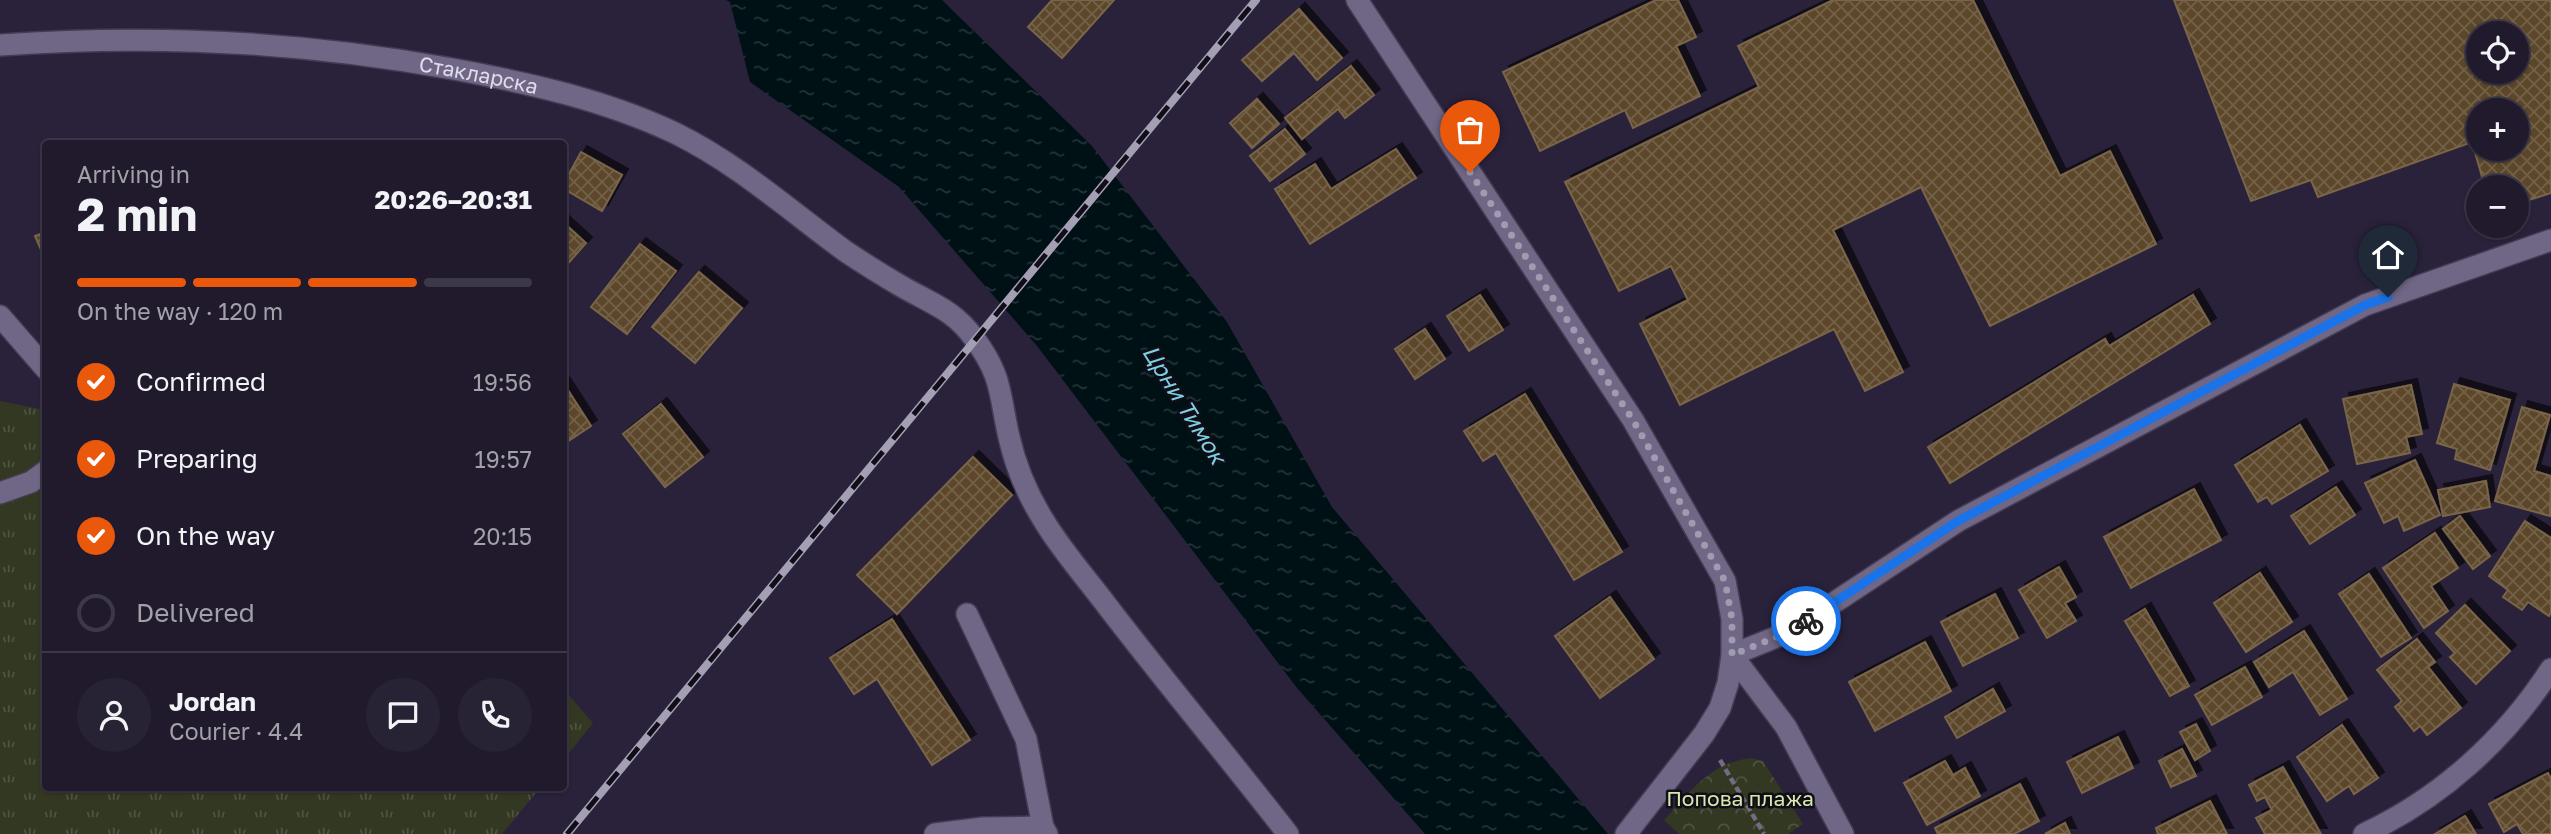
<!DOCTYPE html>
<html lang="en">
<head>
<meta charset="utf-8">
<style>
	:root { --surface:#201a2c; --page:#282334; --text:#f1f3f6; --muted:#a2a1a9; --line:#3d3848; --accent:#ea580c }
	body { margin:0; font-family:"Golos Text",sans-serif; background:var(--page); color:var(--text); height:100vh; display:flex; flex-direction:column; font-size:26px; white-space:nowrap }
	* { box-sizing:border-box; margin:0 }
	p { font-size:23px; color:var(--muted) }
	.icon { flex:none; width:38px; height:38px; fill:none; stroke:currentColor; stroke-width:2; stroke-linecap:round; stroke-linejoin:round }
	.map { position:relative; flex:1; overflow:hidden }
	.side { position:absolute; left:42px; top:140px; width:525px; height:651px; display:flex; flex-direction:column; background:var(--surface); border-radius:7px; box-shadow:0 2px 5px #0004,0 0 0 2px var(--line) }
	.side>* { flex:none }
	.fabs { position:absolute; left:2466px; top:21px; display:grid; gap:14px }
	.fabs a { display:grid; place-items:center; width:63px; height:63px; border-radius:50%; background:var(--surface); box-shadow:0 2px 5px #0004,0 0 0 2px var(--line); font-size:35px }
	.pin { position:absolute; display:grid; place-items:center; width:60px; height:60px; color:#fff; margin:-72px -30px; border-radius:50% 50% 50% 0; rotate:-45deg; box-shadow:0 0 7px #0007 }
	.pin .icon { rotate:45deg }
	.courier { position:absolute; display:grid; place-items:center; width:70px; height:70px; margin:-35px; border:5px solid #1a73e8; border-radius:50%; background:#fff; color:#222; box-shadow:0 2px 9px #0007 }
	.head em { font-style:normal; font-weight:700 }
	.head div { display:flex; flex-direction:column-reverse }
	.head { display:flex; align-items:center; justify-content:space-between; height:119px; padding:0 35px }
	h1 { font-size:46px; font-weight:700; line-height:52px }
	.bar { display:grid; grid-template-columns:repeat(4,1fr); gap:10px 7px; align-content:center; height:84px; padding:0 35px }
	.bar i { height:9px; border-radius:5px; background:var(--line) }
	.bar .active { background:var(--accent) }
	.bar p { grid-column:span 4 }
	.line { display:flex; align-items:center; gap:18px; padding:0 35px; border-top:2px solid var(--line) }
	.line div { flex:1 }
	.round { display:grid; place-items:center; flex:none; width:74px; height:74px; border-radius:37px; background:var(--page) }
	ol { padding:0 35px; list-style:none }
	li { display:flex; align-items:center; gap:21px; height:77px }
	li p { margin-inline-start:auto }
	li .icon { padding:7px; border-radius:50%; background:var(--accent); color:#fff; stroke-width:4 }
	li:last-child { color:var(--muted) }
	li i { width:38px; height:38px; border:4px solid var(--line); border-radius:50% }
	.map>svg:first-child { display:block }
	.grass { fill:url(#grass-tufts) }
	.park { fill:url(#park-crowns) }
	.water { fill:url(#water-ripples) }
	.building { fill:url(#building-cross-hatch); stroke:#79654a; stroke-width:2; fill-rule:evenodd; filter:url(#shadow) }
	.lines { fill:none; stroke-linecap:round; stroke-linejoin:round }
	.lane-casing { stroke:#443c53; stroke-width:24 }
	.street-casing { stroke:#443c53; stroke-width:24 }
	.secondary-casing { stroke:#443c53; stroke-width:24 }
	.path { stroke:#726b81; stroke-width:4.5; stroke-dasharray:7 3.5; stroke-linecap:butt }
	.lane { stroke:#706786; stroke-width:21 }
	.street { stroke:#706786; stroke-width:21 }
	.secondary { stroke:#706786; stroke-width:21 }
	.rail-casing { stroke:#a49fb3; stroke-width:8 }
	.rail { stroke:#110e19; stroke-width:5; stroke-dasharray:16; stroke-linecap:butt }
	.done { stroke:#a09baf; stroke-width:7; stroke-dasharray:0 12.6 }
	.route { stroke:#1a73e8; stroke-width:9 }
	.labels { text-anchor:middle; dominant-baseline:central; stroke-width:5; stroke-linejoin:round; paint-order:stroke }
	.street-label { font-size:21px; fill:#e0dced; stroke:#110e19 }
	.park-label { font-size:21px; fill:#d6e8aa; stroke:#110e19 }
	.water-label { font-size:23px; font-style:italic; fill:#7dd0e0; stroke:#110e19 }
</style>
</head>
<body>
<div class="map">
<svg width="2551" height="834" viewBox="0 0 2551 834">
	<defs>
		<pattern id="grass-tufts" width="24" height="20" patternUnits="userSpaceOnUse" patternTransform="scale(1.75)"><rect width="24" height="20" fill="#323821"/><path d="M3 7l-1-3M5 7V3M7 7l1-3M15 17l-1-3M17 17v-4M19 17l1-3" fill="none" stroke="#4f5442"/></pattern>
		<pattern id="park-crowns" width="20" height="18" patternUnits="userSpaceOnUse" patternTransform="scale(1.75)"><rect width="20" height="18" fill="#323821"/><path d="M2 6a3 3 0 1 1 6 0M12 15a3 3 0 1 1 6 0" fill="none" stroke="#4f5442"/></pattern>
		<pattern id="water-ripples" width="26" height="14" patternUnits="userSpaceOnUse" patternTransform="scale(1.75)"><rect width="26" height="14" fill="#001116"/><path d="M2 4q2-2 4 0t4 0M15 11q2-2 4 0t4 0" fill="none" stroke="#253338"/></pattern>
		<pattern id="building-cross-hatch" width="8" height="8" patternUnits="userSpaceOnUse" patternTransform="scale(1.75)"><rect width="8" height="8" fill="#5c4729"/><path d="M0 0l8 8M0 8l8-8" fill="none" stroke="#736148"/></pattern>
		<filter id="shadow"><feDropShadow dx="6" dy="-6" stdDeviation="0" flood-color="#0009"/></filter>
	</defs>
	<rect width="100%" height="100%" fill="#2a223b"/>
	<g class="grass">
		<polygon points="0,401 45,410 46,788 540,788 502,834 0,834"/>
		<polygon points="564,690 593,723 564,759"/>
	</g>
	<path class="park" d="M1751 758 1763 761 1803 824 1788 834H1679L1664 820C1691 791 1710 763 1751 758Z"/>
	<polygon class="water" points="726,0 942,0 1092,146 1227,322 1332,507 1608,834 1425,834 1297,688 1037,346 899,187 750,82 730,2"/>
	<g class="building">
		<polygon points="1052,0 1114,0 1062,58 1028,27"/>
		<polygon points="1656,0 1678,0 1696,37 1676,46 1700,96 1633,128 1625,110 1540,151 1503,72"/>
		<polygon points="1833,0 1973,0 2060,176 2110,151 2156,244 1990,326 1921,187 1833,230 1903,372 1865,391 1834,329 1680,405 1640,324 1688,300 1671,266 1619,291 1565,182 1759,87 1738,46"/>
		<path d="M2174 0H2551V193L2516 204V187H2485L2472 142 2318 197 2311 180 2251 201ZM2478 33H2516V72H2478ZM2478 110H2516V149H2478Z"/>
		<polygon points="1299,9 1342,58 1317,80 1294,53 1262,81 1242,60"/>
		<polygon points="1351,66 1374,95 1345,118 1338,109 1302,139 1285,118"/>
		<polygon points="1257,99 1279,124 1252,148 1230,123"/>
		<polygon points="1285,129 1305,154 1270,181 1250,156"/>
		<polygon points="1396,149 1416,178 1310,244 1275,189 1315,164 1331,189"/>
		<polygon points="581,152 622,175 602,211 564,189 564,183"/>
		<polygon points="564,223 586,243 564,268"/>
		<polygon points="46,232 46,261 35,236"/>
		<polygon points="640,244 676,271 627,334 591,307"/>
		<polygon points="699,272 742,308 695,363 652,327"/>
		<polygon points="1480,295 1503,330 1469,351 1447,316"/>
		<polygon points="2193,295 2210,324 1950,483 1928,447 2105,339 2109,346"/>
		<polygon points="1425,329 1445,359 1415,379 1395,349"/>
		<polygon points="564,384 591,426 564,444"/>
		<polygon points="2454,384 2510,400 2490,470 2455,459 2457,449 2437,443"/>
		<polygon points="2411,385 2422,434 2406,437 2410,453 2357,464 2343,399"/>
		<polygon points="1525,394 1622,552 1574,580 1496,453 1483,461 1464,431"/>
		<polygon points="661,404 703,457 665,487 623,434"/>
		<polygon points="2522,407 2550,415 2534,471 2551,476 2550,516 2495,501"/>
		<polygon points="2300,425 2328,471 2272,504 2267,497 2258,502 2235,465"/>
		<polygon points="973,457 1012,495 897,614 857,575"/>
		<polygon points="2415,460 2440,515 2404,531 2398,516 2384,523 2365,483"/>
		<polygon points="2486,481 2490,507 2443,516 2438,490"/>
		<polygon points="2336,487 2355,515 2310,544 2291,516"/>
		<polygon points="2194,489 2221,540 2131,588 2104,537"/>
		<polygon points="2460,516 2490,556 2473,569 2443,529"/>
		<polygon points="2525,521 2551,538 2551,612 2549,616 2528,602 2522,610 2503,597 2508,590 2489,576"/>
		<polygon points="2435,533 2458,568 2431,586 2448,611 2424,628 2383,568"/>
		<polygon points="2059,567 2076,597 2065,603 2076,621 2047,638 2019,590"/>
		<polygon points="2260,573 2292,622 2246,652 2214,603"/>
		<polygon points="2369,574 2411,638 2381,657 2339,594"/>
		<polygon points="1995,594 2018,638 1963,666 1941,622"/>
		<polygon points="1610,597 1654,659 1600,698 1555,636"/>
		<polygon points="2465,605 2510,651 2476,684 2450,657 2455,653 2436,633"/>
		<polygon points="2145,609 2189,686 2170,696 2125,621"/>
		<polygon points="892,619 970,740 932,765 877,679 854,694 830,658"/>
		<polygon points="2304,631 2347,699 2320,715 2293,672 2269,687 2254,662"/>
		<polygon points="2417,639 2435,662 2428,667 2461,708 2427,735 2420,726 2414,731 2395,707 2402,701 2377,670"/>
		<polygon points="1925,642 1951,691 1875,731 1849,682"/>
		<polygon points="2245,667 2262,697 2212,725 2195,695"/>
		<polygon points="1993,689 2005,711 1957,738 1945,717"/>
		<polygon points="2196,724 2210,751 2195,760 2180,732"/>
		<polygon points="2342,725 2378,778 2354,794 2349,786 2327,801 2297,757"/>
		<polygon points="2118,737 2133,768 2082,793 2067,762"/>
		<polygon points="2182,749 2196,776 2171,787 2159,761"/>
		<polygon points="1945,761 1953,775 1965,768 1980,796 1927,825 1904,783"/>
		<polygon points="2283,767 2321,834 2265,834 2256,818 2272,810 2265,797 2257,801 2249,785"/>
		<polygon points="2548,773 2551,779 2551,834 2523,834 2517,824 2504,832 2489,804"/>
		<polygon points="2020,784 2039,821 2014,834 1938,834 1935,828"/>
		<polygon points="2210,801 2227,834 2158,834 2156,828"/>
		<polygon points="2465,816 2476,834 2435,834"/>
		<polygon points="2065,823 2070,834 2045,834"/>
	</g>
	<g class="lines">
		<g class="lane-casing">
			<g id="lane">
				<polyline points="967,614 1026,739 1043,827 1047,834"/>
				<polyline points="935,834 983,828 1043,827"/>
			</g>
		</g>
		<g class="street-casing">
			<g id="street">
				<path id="s1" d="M0 45C151 34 305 42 453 69 529 83 605 100 675 133 738 164 789 210 845 251 863 263 882 275 901 286 930 303 953 309 974 338 1003 377 999 394 1009 437 1016 468 1027 494 1044 521 1062 551 1087 579 1108 607 1167 684 1229 758 1288 834"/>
				<polyline points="0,316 46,369"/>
				<polyline points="0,493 31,482 46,471"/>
				<polyline points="1843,834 1786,727 1732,655 1791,631 1958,521 2365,305 2551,240"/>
				<path d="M2364 834C2441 798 2505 740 2551 669"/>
			</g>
		</g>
		<g class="secondary-casing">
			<polyline id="secondary" points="1357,0 1633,420 1725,581 1732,619 1732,655 1728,683 1720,708 1704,734 1626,834"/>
		</g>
		<polyline class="path" points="1720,760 1764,834"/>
		<use href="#lane" class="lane"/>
		<use href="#street" class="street"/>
		<use href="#secondary" class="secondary"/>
		<g class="rail-casing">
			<polyline id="rail" points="567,834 1256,0"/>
		</g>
		<use href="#rail" class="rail"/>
	</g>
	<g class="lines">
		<polyline class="done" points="1470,172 1633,420 1725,581 1732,619 1732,655 1791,631 1806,621"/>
		<polyline class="route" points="1806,621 1958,521 2365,305 2388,297"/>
	</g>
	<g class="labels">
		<g class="street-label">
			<text stroke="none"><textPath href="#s1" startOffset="481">Стакларска</textPath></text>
		</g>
		<g class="park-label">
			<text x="1740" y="798">Попова плажа</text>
		</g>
		<g class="water-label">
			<text transform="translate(1185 404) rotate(58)">Црни Тимок</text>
		</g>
	</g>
</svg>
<div class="fabs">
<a><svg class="icon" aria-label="locate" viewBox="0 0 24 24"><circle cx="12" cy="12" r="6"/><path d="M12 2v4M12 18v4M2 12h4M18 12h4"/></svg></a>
<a>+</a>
<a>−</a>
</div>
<div class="pin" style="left:1470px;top:172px;background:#ea580c"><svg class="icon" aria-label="bag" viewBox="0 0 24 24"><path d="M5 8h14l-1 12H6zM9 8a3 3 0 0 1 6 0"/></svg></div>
<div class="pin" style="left:2388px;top:297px;background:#1f2937"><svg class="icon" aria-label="home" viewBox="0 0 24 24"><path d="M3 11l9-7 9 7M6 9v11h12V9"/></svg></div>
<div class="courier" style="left:1806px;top:621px"><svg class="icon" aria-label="bike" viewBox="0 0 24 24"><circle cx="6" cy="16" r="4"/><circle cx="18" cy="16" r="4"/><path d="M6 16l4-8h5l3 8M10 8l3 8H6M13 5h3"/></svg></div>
<section class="side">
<div class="head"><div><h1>2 min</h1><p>Arriving in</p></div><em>20:26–20:31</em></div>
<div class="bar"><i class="active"></i><i class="active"></i><i class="active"></i><i></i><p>On the way · 120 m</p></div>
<ol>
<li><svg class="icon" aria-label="check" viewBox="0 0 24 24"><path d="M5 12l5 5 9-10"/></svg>Confirmed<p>19:56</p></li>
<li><svg class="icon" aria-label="check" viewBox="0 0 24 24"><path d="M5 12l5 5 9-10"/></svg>Preparing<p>19:57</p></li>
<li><svg class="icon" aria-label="check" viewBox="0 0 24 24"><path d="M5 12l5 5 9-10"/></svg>On the way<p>20:15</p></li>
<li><i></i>Delivered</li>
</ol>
<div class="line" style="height:126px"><a class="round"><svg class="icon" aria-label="person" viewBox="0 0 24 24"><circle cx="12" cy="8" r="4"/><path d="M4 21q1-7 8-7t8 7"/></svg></a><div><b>Jordan</b><p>Courier · 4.4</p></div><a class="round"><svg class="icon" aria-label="chat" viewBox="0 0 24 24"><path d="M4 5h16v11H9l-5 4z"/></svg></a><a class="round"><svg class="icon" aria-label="phone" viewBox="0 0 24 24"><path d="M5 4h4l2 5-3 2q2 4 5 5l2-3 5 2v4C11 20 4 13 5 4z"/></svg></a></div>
</section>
</div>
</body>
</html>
